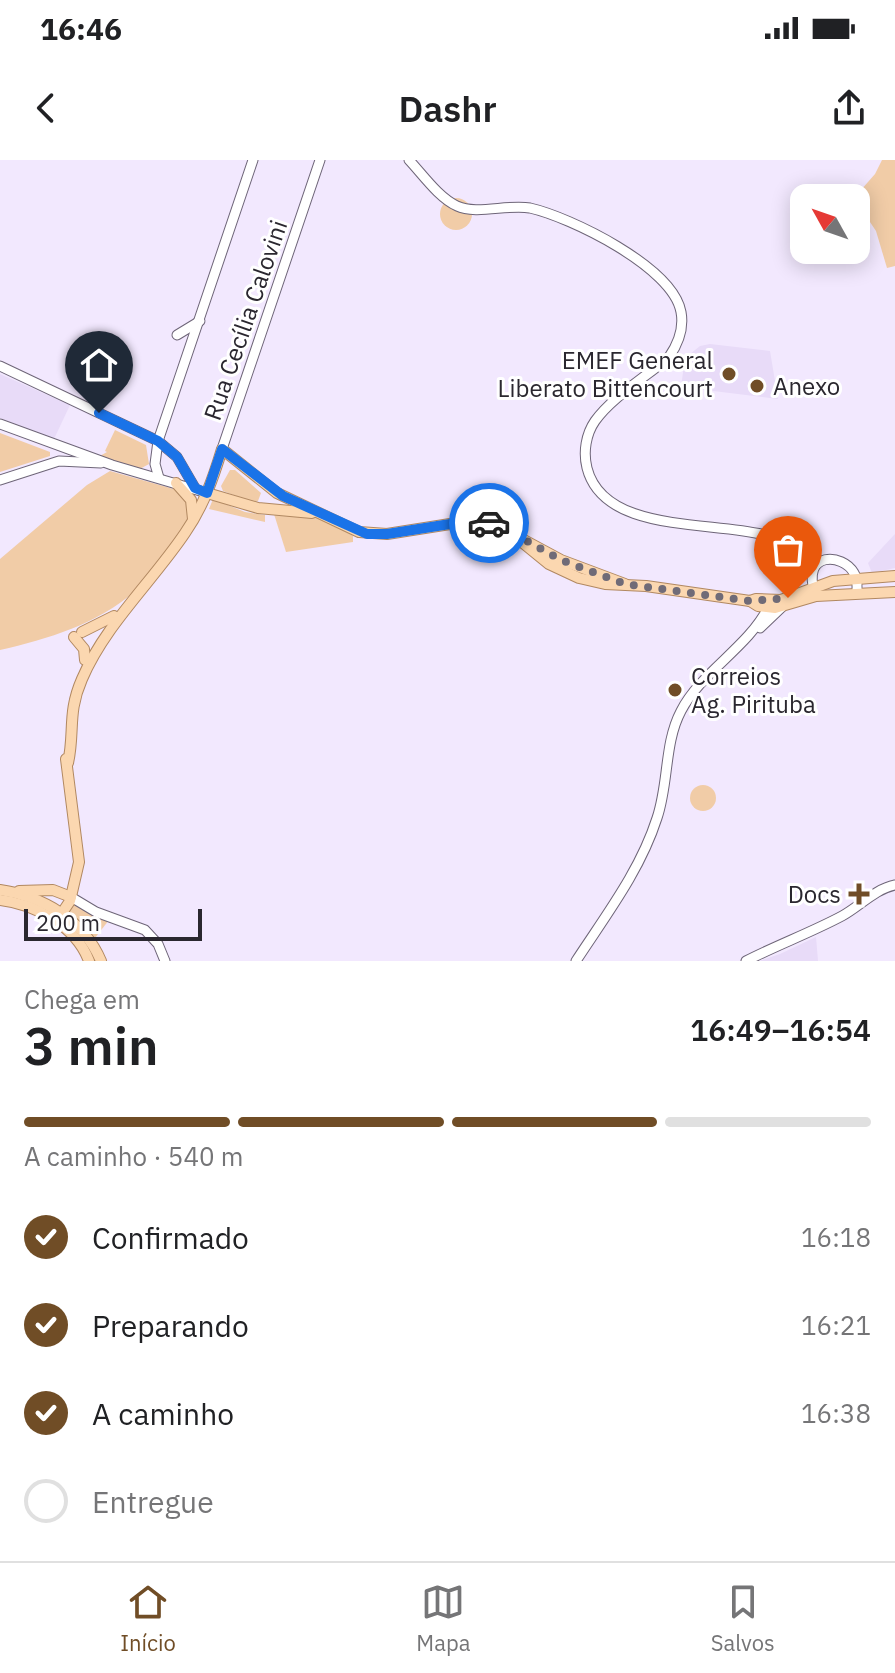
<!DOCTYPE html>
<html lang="pt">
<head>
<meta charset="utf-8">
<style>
	:root { --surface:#fff; --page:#f6f6f6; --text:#202124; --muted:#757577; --line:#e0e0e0; --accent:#704d26 }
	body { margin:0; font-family:"IBM Plex Sans",sans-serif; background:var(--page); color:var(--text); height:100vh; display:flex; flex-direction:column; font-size:30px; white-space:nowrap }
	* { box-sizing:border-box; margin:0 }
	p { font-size:26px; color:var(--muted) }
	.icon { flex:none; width:44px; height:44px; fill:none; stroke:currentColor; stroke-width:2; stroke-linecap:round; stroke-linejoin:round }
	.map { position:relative; height:801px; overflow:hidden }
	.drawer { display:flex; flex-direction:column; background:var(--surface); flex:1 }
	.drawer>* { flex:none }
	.needle { width:52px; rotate:310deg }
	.tools { position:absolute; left:790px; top:24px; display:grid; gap:16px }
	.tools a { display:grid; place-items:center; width:80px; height:80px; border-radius:16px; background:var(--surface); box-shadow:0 4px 20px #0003; font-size:40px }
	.scale { position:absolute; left:24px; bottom:20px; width:178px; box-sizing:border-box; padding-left:8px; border:4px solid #2a272f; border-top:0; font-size:22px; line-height:28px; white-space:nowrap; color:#2a272f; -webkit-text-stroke:6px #fff; paint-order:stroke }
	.pin { position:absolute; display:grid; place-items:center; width:68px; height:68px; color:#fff; margin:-82px -34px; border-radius:50% 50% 50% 0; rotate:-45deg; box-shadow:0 0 8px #0007 }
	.pin .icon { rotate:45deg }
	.courier { position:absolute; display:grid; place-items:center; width:80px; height:80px; margin:-40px; border:6px solid #1a73e8; border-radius:50%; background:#fff; color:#222; box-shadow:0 2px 10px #0007 }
	.headline em { font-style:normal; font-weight:600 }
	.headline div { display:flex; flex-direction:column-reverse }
	.headline { display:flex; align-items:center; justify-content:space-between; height:136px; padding:0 24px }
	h1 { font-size:52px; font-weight:600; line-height:60px }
	.bar { display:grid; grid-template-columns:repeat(4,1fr); gap:12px 8px; align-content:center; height:96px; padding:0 24px }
	.bar i { height:10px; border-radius:6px; background:var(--line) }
	.bar .current { background:var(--accent) }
	.bar p { grid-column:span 4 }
	ol { padding:0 24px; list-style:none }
	li { display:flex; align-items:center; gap:24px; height:88px }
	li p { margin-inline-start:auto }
	li .icon { padding:8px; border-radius:50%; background:var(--accent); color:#fff; stroke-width:4 }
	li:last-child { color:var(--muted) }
	li i { width:44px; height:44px; border:4px solid var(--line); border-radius:50% }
	.status { display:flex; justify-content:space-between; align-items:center; height:56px; padding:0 40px; background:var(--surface); direction:ltr }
	.status svg { height:22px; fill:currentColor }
	header { display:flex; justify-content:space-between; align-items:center; height:104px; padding:0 24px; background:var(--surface); font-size:36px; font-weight:600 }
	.dock { display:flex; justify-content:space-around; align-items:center; height:112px; border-top:2px solid var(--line); background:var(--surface); font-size:22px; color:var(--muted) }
	.dock a { display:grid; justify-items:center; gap:4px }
	.dock .current { color:var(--accent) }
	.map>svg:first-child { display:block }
	.built { fill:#e8dbf8 }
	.green { fill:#f1cca7 }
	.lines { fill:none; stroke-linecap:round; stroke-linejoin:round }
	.secondary-casing { stroke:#6e6578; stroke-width:11 }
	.primary-casing { stroke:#b18861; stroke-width:12 }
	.secondary { stroke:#fff; stroke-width:9 }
	.primary { stroke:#fbd7b0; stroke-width:10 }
	.done { stroke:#706b77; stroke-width:8; stroke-dasharray:0 14.4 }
	.route { stroke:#1a73e8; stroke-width:10 }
	.poi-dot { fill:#704d26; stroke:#fff; stroke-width:3 }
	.labels { text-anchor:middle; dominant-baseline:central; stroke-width:6; stroke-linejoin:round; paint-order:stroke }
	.street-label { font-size:24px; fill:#2a272f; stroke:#fff }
	.poi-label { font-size:24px; fill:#2a272f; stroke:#fff; text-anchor:end }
</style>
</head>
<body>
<div class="status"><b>16:46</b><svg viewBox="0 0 49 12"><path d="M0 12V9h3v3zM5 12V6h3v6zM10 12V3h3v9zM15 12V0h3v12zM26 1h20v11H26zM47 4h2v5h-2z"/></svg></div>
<header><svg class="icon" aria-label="back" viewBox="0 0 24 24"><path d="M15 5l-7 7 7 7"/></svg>Dashr<svg class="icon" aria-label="share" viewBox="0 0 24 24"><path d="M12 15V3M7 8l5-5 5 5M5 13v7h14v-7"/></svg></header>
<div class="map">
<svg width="895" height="801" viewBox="0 0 895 801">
	<rect width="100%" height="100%" fill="#f2e8fe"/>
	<g class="built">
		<polygon points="710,184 770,191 778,239 681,227 685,198 700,186"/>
		<polygon points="0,214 70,245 54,279 0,258"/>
		<polygon points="895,374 895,408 872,413 868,403"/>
		<polygon points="816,777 818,801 759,801 780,794"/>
	</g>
	<g class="green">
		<polygon points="882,0 895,0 895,106 887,108 876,71 854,38 875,14"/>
		<circle cx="456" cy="54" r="16"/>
		<polygon points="115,270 146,285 149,304 138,310 98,297 107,292 105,291"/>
		<polygon points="0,273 50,292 50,296 0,312"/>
		<polygon points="230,310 235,310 261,333 258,341 252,342 223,331 221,326"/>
		<path d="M110 311 181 331 190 351 187 361C171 384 155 412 135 431 98 464 48 479 0 490V399L87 325Z"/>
		<polygon points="213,339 245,352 265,355 265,362 209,349"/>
		<path d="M273 351C304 354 327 357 353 376V382L286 392Z"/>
		<circle cx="703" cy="638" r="13"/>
		<polygon points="71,744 77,744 109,760 95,778 67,756"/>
	</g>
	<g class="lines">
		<g class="secondary-casing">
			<g id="secondary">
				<path d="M409 0C423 15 439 38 457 46 476 55 508 44 530 48 570 57 673 107 681 152 684 168 678 184 669 197 646 217 612 237 595 261 586 274 583 292 587 308 604 375 715 360 769 376 787 381 802 393 818 402"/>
				<polyline points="177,175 200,161"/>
				<polyline points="0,206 158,281 177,297 195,328"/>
				<polyline points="0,264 112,305 207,333"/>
				<polyline points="222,289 320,0"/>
				<polyline points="159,318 155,304 158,281 253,0"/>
				<polyline points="0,320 59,301 101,303"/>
				<path d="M815 433C801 391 843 393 854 413 858 419 857 426 857 433"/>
				<polyline points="760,468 782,447"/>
				<polyline points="71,737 96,752 145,770 158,784 165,801"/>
				<path d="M576 801C606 755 640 711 657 658 669 623 664 583 681 551 701 512 747 488 768 448"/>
				<path d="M746 801C777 785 810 773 842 756 859 747 875 729 895 725"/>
			</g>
		</g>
		<g class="primary-casing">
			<g id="primary">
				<polyline points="176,323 191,340 193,359"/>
				<polyline points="207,333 258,348 312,353"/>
				<polyline points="522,382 549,404 579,418 605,424 646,426 750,441 756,439 781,440 833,421 895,416"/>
				<polyline points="750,441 758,446 775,448 816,436 895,432"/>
				<polyline points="82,472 114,456"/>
				<polyline points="74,477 84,489 85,500"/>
				<path d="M68 603C75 572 67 553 82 519 105 465 152 422 185 373 203 347 213 319 222 289L277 333 359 372 387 374 469 361 494 364 561 400 625 424"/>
				<path d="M0 730C42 736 84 760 101 801"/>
				<polyline points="19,731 53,730 71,737"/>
				<path d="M0 740C35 744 76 766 89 801"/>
				<polyline points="62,753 70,741 79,702 66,599"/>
			</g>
		</g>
		<use href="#secondary" class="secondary"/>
		<use href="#primary" class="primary"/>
	</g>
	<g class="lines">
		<polyline class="done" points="489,363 504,368 561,400 625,424 750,441 788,438"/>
		<polyline class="route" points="99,253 158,281 177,297 195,328 207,333 222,289 283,336 367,374 387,374 469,361 489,363"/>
	</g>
	<g class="poi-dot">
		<circle cx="729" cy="214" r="8"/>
		<circle cx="757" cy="226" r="8"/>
		<circle cx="675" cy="530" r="8"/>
		<path d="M855 722h8v8h8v8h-8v8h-8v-8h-8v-8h8z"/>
	</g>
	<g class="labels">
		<g class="street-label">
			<text transform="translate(245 160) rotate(-71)">Rua Cecília Calovini</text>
		</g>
		<g class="poi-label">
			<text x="713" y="200">EMEF General<tspan x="713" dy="28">Liberato Bittencourt</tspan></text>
			<text x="773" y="226" text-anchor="start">Anexo</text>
			<text x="691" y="516" text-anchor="start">Correios<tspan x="691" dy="28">Ag. Pirituba</tspan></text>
			<text x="841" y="734">Docs</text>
		</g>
	</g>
</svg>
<div class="tools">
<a><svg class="needle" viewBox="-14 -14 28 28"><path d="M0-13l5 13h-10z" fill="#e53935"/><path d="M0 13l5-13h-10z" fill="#757577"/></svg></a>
</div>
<div class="scale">200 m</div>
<div class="pin" style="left:788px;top:438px;background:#ea580c"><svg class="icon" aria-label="bag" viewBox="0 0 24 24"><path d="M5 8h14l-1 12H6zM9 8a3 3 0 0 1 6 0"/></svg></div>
<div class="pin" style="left:99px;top:253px;background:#1f2937"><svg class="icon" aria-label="home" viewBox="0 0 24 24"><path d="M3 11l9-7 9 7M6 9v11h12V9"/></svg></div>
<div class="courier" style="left:489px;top:363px"><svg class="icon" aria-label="car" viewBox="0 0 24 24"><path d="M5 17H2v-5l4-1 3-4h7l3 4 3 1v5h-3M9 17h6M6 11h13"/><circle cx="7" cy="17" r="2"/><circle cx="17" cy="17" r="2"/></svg></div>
</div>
<section class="drawer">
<div class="headline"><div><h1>3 min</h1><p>Chega em</p></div><em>16:49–16:54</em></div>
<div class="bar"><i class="current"></i><i class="current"></i><i class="current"></i><i></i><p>A caminho · 540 m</p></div>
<ol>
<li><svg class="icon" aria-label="check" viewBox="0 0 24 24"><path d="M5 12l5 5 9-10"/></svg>Confirmado<p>16:18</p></li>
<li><svg class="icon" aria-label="check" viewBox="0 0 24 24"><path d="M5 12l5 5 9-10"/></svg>Preparando<p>16:21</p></li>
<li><svg class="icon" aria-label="check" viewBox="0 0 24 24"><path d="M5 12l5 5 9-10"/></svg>A caminho<p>16:38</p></li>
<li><i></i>Entregue</li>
</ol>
</section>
<nav class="dock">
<a class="current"><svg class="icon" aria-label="home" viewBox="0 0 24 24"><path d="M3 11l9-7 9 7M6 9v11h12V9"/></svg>Início</a>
<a><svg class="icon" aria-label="map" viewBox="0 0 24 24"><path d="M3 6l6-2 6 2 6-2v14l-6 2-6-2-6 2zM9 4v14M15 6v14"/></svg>Mapa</a>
<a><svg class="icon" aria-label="saved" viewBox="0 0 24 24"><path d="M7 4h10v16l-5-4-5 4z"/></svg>Salvos</a>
</nav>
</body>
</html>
